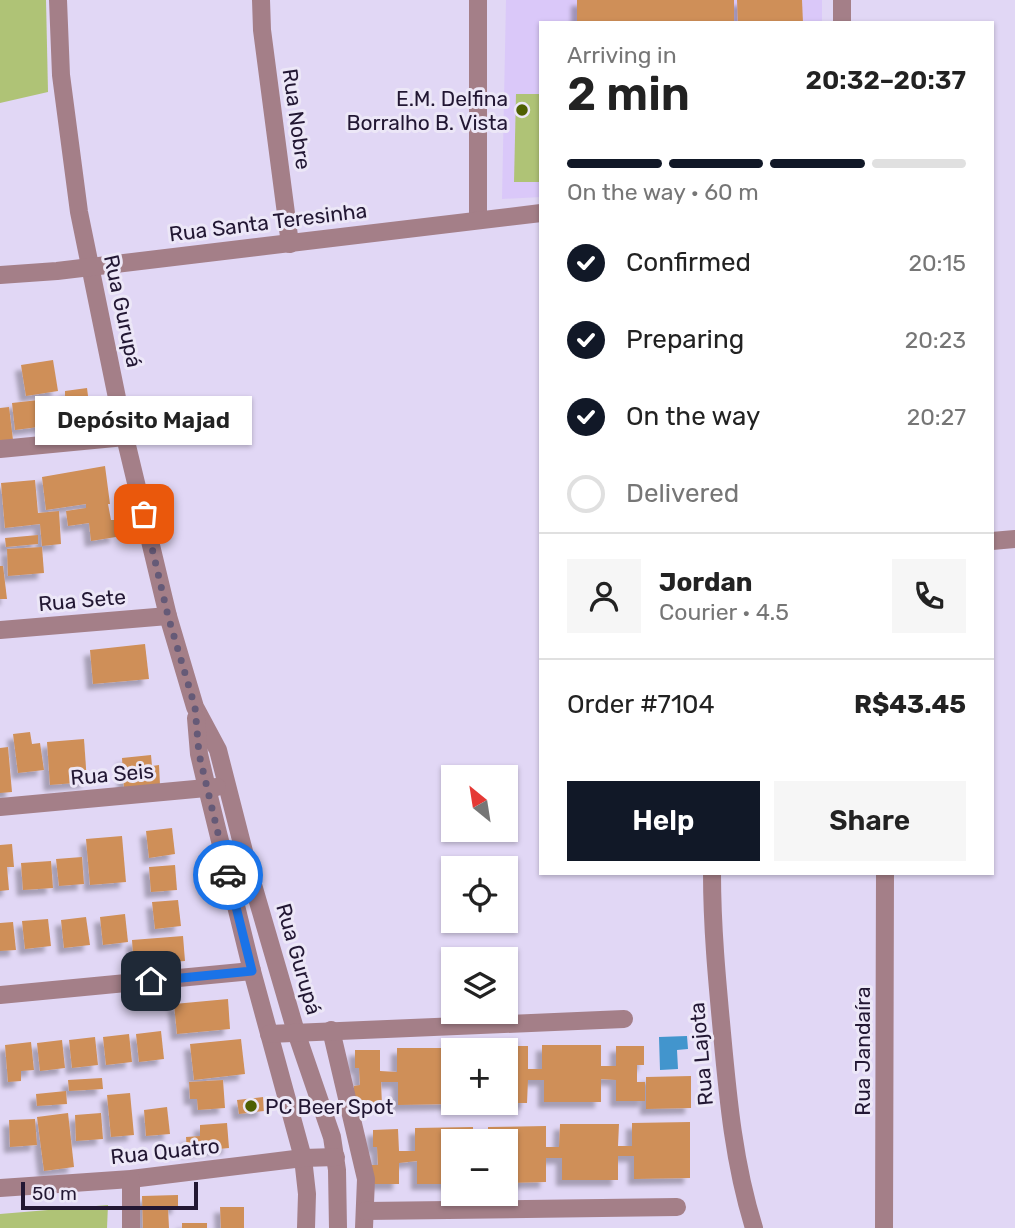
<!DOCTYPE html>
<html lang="en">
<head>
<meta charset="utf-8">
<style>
	:root { --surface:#fff; --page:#f6f6f6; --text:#222; --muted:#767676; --line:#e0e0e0; --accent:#111827 }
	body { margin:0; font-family:Rubik,sans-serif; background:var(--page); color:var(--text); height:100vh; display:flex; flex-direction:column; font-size:26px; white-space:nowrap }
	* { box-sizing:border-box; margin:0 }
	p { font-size:23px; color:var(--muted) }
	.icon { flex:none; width:38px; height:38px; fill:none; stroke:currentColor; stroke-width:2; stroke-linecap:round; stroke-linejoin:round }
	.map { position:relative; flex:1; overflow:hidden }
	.panel { position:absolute; left:539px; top:21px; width:455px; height:854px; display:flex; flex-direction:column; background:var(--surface); border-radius:0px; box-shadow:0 2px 5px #0004 }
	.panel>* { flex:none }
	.needle { width:46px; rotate:330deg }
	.fabs { position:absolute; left:441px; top:765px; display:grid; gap:14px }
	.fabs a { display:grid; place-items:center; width:77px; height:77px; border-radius:0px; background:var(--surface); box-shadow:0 2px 5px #0004; font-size:35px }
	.scale { position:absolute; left:21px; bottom:18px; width:177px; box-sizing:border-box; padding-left:7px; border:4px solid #221733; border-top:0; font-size:19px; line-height:24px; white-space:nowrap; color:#221733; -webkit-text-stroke:5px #ece7f7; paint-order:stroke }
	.pin { position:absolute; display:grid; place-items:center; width:60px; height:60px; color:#fff; margin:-30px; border-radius:14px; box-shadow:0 4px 10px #0006 }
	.courier { position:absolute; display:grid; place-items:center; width:70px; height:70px; margin:-35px; border:5px solid #1a73e8; border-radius:50%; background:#fff; color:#222; box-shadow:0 2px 9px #0007 }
	.bubble { position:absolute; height:49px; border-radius:0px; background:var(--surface); box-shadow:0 2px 5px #0004; font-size:23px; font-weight:600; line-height:49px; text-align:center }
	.headline em { font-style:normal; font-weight:600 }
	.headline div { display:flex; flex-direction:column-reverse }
	.headline { display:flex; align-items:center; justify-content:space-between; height:119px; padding:0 28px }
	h1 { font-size:46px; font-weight:600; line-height:52px }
	.bar { display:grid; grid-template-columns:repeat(4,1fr); gap:10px 7px; align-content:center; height:84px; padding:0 28px }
	.bar i { height:9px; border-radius:5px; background:var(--line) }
	.bar .current { background:var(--accent) }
	.bar p { grid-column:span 4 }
	.line { display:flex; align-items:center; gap:18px; padding:0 28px; border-top:2px solid var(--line) }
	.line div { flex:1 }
	.round { display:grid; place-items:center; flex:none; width:74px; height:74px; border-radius:0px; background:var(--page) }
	ol { padding:0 28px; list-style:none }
	li { display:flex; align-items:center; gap:21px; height:77px }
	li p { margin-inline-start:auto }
	li .icon { padding:7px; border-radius:50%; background:var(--accent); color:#fff; stroke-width:4 }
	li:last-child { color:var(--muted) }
	li i { width:38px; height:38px; border:4px solid var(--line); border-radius:50% }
	.primary-button { display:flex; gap:14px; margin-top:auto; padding:14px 28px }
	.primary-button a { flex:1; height:80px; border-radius:0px; background:var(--accent); color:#fff; font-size:28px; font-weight:600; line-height:80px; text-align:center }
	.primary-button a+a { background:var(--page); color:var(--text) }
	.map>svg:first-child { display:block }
	.built { fill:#dac8f9 }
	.green { fill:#afc376 }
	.water { fill:#4295cd }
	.building { fill:#cf8f58; filter:url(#shadow) }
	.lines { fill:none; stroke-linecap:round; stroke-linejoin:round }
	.street { stroke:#a47f88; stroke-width:18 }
	.done { stroke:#655a77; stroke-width:7; stroke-dasharray:0 12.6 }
	.route { stroke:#1a73e8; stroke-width:9 }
	.poi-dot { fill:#4e5f02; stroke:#ece7f7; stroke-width:2.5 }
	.labels { text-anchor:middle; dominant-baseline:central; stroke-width:6; stroke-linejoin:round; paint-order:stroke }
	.poi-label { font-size:21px; fill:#221733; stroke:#ece7f7; text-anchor:end }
	.street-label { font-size:21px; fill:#221733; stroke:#ece7f7 }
</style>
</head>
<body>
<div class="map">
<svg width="1015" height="1228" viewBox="0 0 1015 1228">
	<defs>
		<filter id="shadow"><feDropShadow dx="-6" dy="6" stdDeviation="2" flood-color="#0004"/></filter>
	</defs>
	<rect width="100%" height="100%" fill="#e1d7f5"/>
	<polygon class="built" points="506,0 822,0 822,23 541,23 541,197 502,199"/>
	<g class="green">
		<polygon points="0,0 46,0 48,92 0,103"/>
		<polygon points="516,94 541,94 541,182 514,182"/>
		<polygon points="108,1205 107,1228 0,1228 0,1214"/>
	</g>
	<polygon class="water" points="687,1036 688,1049 677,1050 678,1069 660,1070 659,1037"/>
	<g class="building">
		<rect x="577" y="0" width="157" height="23"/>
		<polygon points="737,0 802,0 803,23 738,23"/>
		<polygon points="53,360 58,391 26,396 21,365"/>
		<polygon points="87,388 91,420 71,422 72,433 47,436 46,426 15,430 12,403 65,397 65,391"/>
		<polygon points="9,407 13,440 0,442 0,408"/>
		<polygon points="105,466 110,504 108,504 111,520 114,520 116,537 91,541 89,523 68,526 66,511 86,508 86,504 46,510 42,477"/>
		<polygon points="35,480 38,513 59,511 61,544 42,546 40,524 5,528 1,483"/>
		<polygon points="38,535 38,544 6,547 5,538"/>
		<polygon points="42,547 44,573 8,576 7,549"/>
		<polygon points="0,566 3,566 7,599 0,599"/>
		<polygon points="145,644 149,679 93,684 90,650"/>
		<polygon points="30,732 32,744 40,743 44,770 18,773 13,734"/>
		<polygon points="84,739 87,782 50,785 47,742"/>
		<polygon points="8,747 12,792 0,793 0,748"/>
		<polygon points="151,755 152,766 159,765 160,785 124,788 122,758"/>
		<polygon points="172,828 175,854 149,858 146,831"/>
		<polygon points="122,836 126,882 90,885 86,839"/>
		<polygon points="12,844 14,867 7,867 9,890 0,891 0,845"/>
		<polygon points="82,857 84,884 59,886 56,859"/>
		<polygon points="51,861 53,888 23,890 21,863"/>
		<polygon points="175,865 177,890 151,892 149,867"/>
		<polygon points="178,900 181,926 155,929 152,902"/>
		<polygon points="125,914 128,942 103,945 100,917"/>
		<polygon points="86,917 90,945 64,948 61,920"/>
		<polygon points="48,919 51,946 25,949 22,921"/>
		<polygon points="13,922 16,950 0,951 0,923"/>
		<polygon points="183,936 185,961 160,963 160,967 134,969 132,940"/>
		<polygon points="228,999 230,1029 177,1034 174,1004"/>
		<polygon points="161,1031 164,1059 139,1062 136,1034"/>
		<polygon points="129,1034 132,1062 106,1065 103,1037"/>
		<polygon points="95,1037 98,1065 72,1068 69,1040"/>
		<polygon points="241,1039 245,1074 194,1080 190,1044"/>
		<polygon points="62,1040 65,1068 40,1071 37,1043"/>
		<polygon points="31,1042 34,1070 21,1071 21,1081 8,1082 5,1045"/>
		<polygon points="542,1045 601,1045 601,1066 616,1066 616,1046 644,1046 644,1065 637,1065 637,1082 645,1082 645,1101 616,1101 616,1080 601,1079 601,1102 544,1102 544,1080 528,1080 527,1103 506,1103 506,1050 468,1050 468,1046 528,1046 528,1069 542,1069"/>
		<polygon points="397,1048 453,1048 453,1104 398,1105 398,1082 381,1082 382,1105 354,1105 354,1086 360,1085 359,1068 355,1068 355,1050 380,1050 380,1071 397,1072"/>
		<polygon points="691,1076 691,1108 646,1109 646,1077"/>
		<polygon points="102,1078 103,1089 69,1091 68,1080"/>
		<polygon points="223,1080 225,1108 198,1110 197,1099 190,1099 189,1082"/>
		<polygon points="66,1091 67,1104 37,1106 36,1094"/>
		<polygon points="130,1093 134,1135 111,1137 107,1095"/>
		<polygon points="263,1097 264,1111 239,1114 237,1100"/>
		<polygon points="167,1107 170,1134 146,1136 144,1110"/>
		<polygon points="68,1113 74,1167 44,1171 37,1117"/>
		<polygon points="101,1113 103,1139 76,1141 75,1115"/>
		<polygon points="35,1119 37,1145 10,1147 9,1120"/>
		<polygon points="690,1122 690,1178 634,1179 634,1156 618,1156 618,1180 562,1180 562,1158 546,1158 546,1182 506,1183 506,1141 488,1141 488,1127 546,1126 546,1147 559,1147 560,1124 619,1124 618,1146 632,1146 632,1123"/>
		<polygon points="227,1123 229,1148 187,1152 186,1137 200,1136 200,1125"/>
		<polygon points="473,1127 473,1141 453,1141 453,1184 417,1184 417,1161 399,1163 399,1184 372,1184 371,1165 378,1165 377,1147 373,1147 373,1130 398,1129 399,1151 415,1151 415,1128"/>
		<polygon points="178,1195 178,1208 168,1208 169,1228 143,1228 142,1196"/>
		<polygon points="220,1207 244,1207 244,1228 221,1228"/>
		<rect x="182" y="1223" width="25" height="5"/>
	</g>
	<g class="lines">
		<g class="street">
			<polyline points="58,0 61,75 79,212 125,437 168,616 195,707 218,750 249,871 296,1032 332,1137 337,1170 338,1228"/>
			<polyline points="261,0 262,30 290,244"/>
			<polyline points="478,0 478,219"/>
			<polyline points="842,0 842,23"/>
			<polyline points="0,275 57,271 541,213"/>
			<polyline points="0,449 125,437"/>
			<polyline points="992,541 1015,539"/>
			<polyline points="0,630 168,616"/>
			<polyline points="196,718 199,754 207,788 252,971 303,1158 307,1194 306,1228"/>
			<polyline points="0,807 217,787"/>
			<path d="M712 873C712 927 717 980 722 1033 728 1099 734 1164 754 1228"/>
			<polyline points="0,995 252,971"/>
			<polyline points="331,1030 366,1179 364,1228"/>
			<polyline points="269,1034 624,1019"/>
			<polyline points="0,1188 131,1179 303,1158 336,1157"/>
			<polyline points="365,1211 677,1207"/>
			<polyline points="131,1228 131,1179"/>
			<polyline points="884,1228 885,873"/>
		</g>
	</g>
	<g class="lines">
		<polyline class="done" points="144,514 168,616 195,707 199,754 228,875"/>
		<polyline class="route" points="151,981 252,971 228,875"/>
	</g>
	<g class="poi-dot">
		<circle cx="522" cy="110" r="7"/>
		<circle cx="251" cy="1106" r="7"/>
	</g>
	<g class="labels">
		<g class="poi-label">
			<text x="508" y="98">E.M. Delfina<tspan x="508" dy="24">Borralho B. Vista</tspan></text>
			<text x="265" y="1106" text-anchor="start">PC Beer Spot</text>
		</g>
		<g class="street-label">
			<text transform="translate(297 119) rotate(82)">Rua Nobre</text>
			<text transform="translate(268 222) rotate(-7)">Rua Santa Teresinha</text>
			<text transform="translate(123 311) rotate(78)">Rua Gurupá</text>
			<text transform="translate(82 600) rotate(-5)">Rua Sete</text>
			<text transform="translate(112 774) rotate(-5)">Rua Seis</text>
			<text transform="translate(299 959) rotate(74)">Rua Gurupá</text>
			<text transform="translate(862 1051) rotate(-90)">Rua Jandaíra</text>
			<text transform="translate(701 1054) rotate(-95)">Rua Lajota</text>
			<text transform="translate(165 1151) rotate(-6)">Rua Quatro</text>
		</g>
	</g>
</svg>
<div class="fabs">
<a><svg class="needle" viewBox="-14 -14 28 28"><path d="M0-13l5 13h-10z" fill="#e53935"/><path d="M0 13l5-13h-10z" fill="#767676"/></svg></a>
<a><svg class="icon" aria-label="locate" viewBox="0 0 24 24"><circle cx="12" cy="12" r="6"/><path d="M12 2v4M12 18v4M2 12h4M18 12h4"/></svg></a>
<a><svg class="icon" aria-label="layers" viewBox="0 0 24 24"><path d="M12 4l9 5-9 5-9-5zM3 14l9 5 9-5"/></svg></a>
<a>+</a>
<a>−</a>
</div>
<div class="scale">50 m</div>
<div class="pin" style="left:144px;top:514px;background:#ea580c"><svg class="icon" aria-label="bag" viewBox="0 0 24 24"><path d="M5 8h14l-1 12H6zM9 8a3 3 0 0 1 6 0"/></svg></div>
<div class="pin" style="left:151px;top:981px;background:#1f2937"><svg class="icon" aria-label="home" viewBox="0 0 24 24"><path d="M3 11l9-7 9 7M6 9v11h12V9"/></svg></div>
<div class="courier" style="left:228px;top:875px"><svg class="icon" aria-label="car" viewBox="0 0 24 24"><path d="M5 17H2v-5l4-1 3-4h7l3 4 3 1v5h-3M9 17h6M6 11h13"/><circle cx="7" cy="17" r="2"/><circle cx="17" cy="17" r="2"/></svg></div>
<div class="bubble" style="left:35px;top:396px;width:217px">Depósito Majad</div>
<section class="panel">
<div class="headline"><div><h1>2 min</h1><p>Arriving in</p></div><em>20:32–20:37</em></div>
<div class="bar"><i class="current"></i><i class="current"></i><i class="current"></i><i></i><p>On the way · 60 m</p></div>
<ol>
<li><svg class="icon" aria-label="check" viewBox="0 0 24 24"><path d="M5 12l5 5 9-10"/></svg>Confirmed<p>20:15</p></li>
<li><svg class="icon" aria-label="check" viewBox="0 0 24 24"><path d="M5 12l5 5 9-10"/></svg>Preparing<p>20:23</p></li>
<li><svg class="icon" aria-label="check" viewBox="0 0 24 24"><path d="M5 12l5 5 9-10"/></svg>On the way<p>20:27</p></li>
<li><i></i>Delivered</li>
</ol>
<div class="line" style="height:126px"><a class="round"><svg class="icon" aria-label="person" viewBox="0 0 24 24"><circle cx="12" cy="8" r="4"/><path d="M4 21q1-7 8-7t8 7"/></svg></a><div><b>Jordan</b><p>Courier · 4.5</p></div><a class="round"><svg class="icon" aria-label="phone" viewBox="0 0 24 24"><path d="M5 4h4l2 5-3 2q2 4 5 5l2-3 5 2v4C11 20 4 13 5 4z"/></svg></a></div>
<div class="line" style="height:91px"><div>Order #7104</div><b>R$43.45</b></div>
<div class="primary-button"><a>Help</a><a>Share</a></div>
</section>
</div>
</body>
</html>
